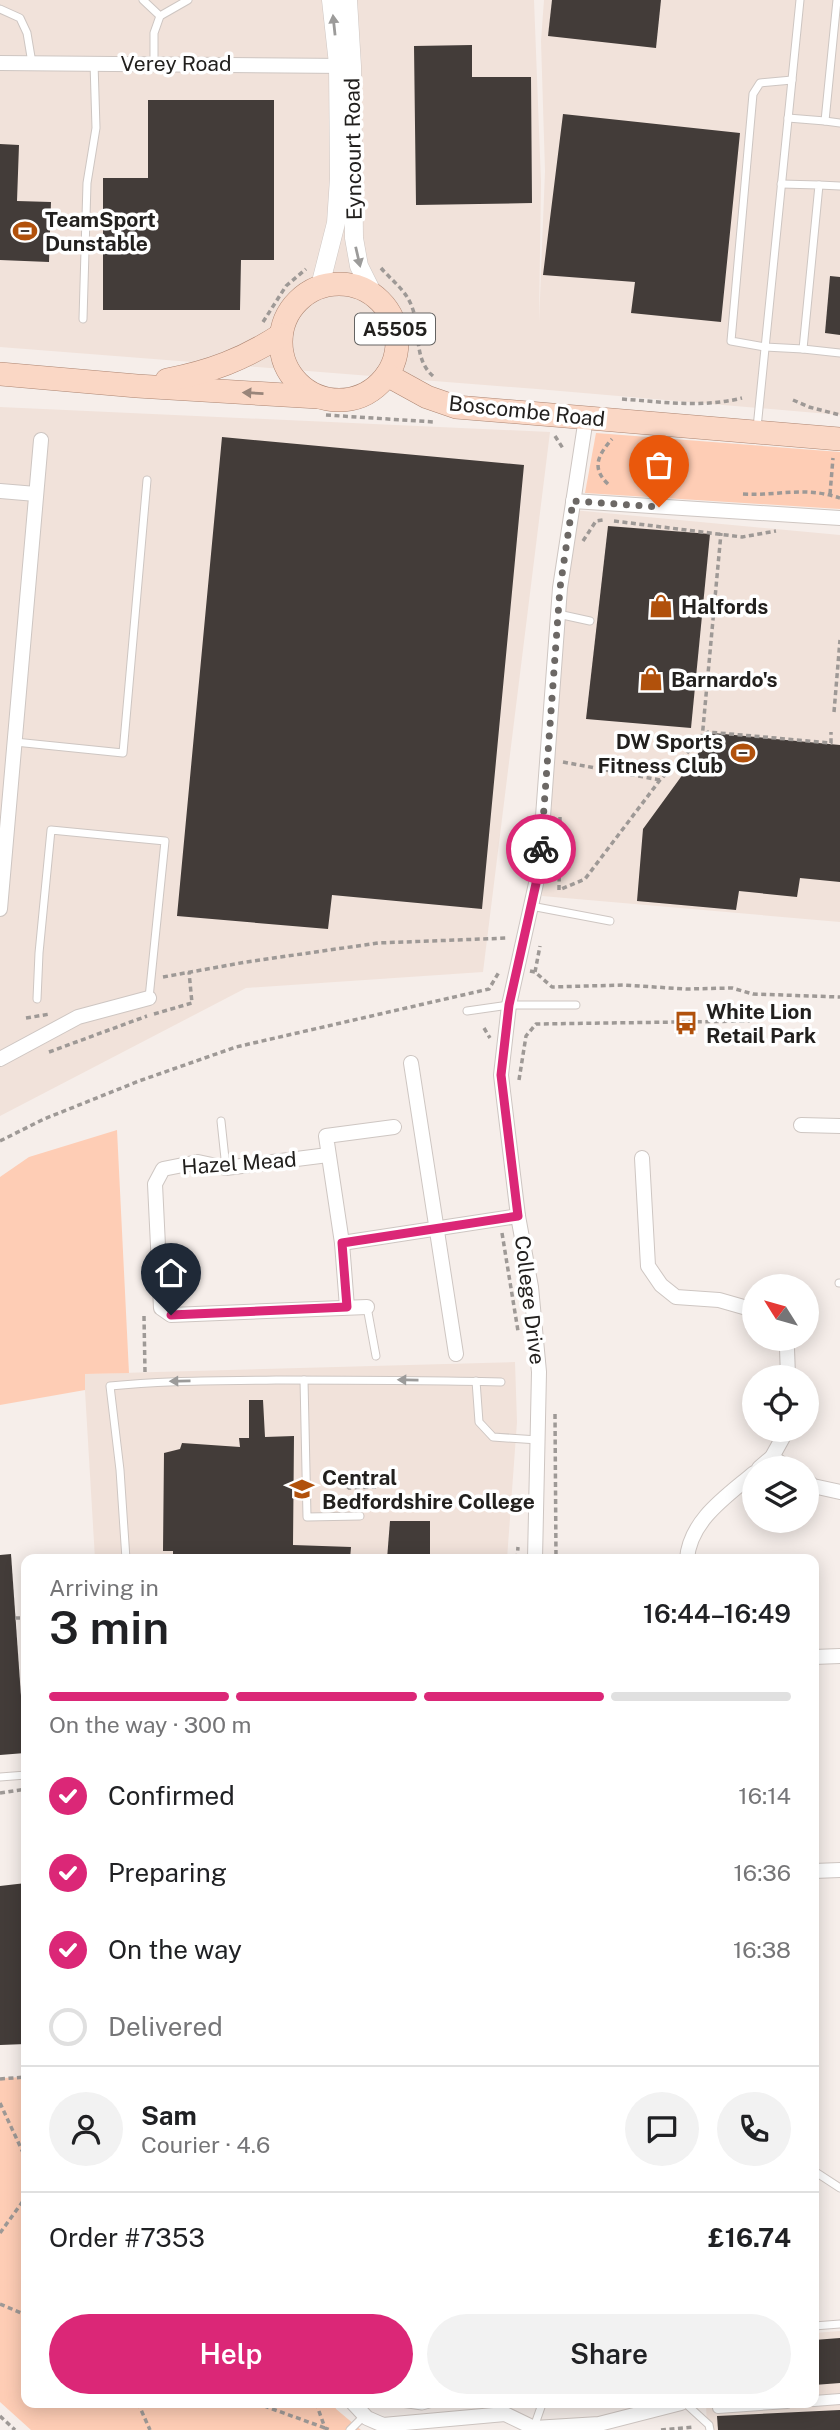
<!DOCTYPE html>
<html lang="en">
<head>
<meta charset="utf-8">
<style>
	:root { --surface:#fff; --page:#f2f2f2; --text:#202124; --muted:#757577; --line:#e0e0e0; --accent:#db2777 }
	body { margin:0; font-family:"Public Sans",sans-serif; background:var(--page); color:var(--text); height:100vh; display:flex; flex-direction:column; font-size:26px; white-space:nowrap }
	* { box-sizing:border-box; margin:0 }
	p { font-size:23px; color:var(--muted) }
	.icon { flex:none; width:38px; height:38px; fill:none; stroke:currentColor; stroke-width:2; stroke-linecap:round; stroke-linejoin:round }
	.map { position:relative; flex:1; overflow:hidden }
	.sheet { position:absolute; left:21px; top:1554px; width:798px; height:854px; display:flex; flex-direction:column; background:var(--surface); border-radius:14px; box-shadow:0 4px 18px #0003 }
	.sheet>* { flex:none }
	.needle { width:46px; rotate:307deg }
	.tools { position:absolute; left:742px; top:1274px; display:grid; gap:14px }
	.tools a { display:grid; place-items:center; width:77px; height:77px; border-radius:50%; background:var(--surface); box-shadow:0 4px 18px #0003; font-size:35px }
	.pin { position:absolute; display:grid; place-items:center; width:60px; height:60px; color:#fff; margin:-72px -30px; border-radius:50% 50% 50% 0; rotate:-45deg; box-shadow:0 0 7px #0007 }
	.pin .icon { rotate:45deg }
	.courier { position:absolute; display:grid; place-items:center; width:70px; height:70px; margin:-35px; border:5px solid #db2777; border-radius:50%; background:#fff; color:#222; box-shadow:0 2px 9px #0007 }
	.headline em { font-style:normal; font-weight:600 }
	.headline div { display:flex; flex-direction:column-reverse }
	.headline { display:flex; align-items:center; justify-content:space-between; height:119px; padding:0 28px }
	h1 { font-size:46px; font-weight:600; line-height:52px }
	.bar { display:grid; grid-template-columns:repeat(4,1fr); gap:10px 7px; align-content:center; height:84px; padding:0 28px }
	.bar i { height:9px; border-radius:5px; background:var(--line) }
	.bar .active { background:var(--accent) }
	.bar p { grid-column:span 4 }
	.line { display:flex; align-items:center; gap:18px; padding:0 28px; border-top:2px solid var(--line) }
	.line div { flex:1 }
	.round { display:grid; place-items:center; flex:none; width:74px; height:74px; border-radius:37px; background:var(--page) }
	ol { padding:0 28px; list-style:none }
	li { display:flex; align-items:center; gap:21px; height:77px }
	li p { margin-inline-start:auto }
	li .icon { padding:7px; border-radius:50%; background:var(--accent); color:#fff; stroke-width:4 }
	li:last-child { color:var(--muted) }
	li i { width:38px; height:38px; border:4px solid var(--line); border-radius:50% }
	.button { display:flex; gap:14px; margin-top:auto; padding:14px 28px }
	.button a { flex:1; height:80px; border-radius:42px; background:var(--accent); color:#fff; font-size:28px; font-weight:600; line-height:80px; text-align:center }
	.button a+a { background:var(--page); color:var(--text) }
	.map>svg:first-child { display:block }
	.built { fill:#f1e2da }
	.green { fill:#fecdb5 }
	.building { fill:#433c39 }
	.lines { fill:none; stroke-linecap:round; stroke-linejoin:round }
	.service-casing { stroke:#cec6c2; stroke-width:9 }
	.pedestrian-casing { stroke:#cec6c2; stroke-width:12 }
	.minor-casing { stroke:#cec6c2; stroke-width:16 }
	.tertiary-casing { stroke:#cec6c2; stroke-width:19 }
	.primary-casing { stroke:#ac8572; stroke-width:24 }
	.path { stroke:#9e9996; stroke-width:3.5; stroke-dasharray:5 3.5; stroke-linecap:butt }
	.service { stroke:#fff; stroke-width:7 }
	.pedestrian { stroke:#fff; stroke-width:10 }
	.minor { stroke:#fff; stroke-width:14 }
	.tertiary { stroke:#fff; stroke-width:18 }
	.primary { stroke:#fad7c5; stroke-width:23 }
	.oneway { fill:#9c9b9a }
	.oneway2 { fill:#99857a }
	.done { stroke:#6c6865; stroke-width:7; stroke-dasharray:0 12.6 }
	.route { stroke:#db2777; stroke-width:9 }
	.labels { text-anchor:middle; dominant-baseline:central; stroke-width:7; stroke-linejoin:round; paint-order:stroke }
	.shield { fill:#fff; stroke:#646362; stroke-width:2 }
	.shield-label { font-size:19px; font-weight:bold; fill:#22201e }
	.street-label { font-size:21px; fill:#22201e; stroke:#fff }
	.poi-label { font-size:21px; font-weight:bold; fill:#22201e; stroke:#fff; text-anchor:start }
</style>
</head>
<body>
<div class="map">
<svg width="840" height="2430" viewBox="0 0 840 2430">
	<rect width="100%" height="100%" fill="#f6eeea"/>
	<g class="built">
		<polygon points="0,0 534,0 541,182 539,323 545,171 541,41 544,0 840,0 840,415 537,389 0,347"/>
		<polygon points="0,407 550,432 483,972 246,988 0,1116"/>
		<polygon points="573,510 840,535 840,922 542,896"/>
		<polygon points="515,1362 517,1422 507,1559 95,1559 84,1374"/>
		<polygon points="840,2331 840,2430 707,2430 706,2403 814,2403 814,2333"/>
	</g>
	<g class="green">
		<polygon points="596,433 840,452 840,509 585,493"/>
		<polygon points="117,1130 129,1373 85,1374 85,1390 0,1405 0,1177 29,1157"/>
		<polygon points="26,2077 26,2403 334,2403 336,2409 361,2430 31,2430 0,2402 0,2078"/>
	</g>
	<g class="building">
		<polygon points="552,0 661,0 656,48 548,36"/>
		<polygon points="472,45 472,77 531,77 532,203 416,205 414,46"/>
		<polygon points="148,100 274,100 274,260 241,260 240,310 103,310 103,178 148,178"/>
		<polygon points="563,114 740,133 721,322 631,313 635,282 543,275"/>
		<polygon points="0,144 19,145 17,201 51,202 49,262 0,260"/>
		<polygon points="830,276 840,277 840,335 825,333"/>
		<polygon points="222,437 524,465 482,909 332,895 328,929 177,916"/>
		<polygon points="608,526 710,534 691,728 586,719"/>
		<polygon points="713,733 840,745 840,882 800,878 797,897 739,891 736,910 637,901 643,829"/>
		<polygon points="249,1400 263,1400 265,1437 294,1436 293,1545 351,1547 350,1559 173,1559 173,1551 163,1551 164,1453 180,1449 182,1443 240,1447 239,1438 249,1438"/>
		<polygon points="390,1521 430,1521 430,1559 387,1559"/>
		<polygon points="11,1554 25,1753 0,1755 0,1555"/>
		<polygon points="26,1883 26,2044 0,2045 0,1886"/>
		<polygon points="840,2338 840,2383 814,2385 814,2340"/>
		<polygon points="840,2410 840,2430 718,2430 717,2416"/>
	</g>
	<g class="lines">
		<g class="service-casing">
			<g id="service">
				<polyline points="143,0 160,16"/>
				<polyline points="0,9 20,18 27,33 32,63"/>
				<polyline points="154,63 154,33 160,16 188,0"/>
				<polyline points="788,118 825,121 837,0"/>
				<polyline points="825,121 840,123"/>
				<polyline points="781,184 819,185 803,349 765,347 731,341 753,94 760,83 792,80"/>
				<polyline points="819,185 840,186"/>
				<polyline points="83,319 87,183 96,128 94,63"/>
				<polyline points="803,349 840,353"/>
				<polyline points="757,428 800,0"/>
				<polyline points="558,614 590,621"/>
				<polyline points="15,742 123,753 147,480"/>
				<polyline points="531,906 610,921"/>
				<polyline points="37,999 39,953 51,830 165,841 149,998"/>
				<polyline points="467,1011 509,1005 576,1005"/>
				<polyline points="221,1121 226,1168"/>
				<polyline points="839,1283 840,1283"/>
				<polyline points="367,1307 376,1356"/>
				<polyline points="304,1380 307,1517 360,1516"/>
				<polyline points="476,1381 479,1422 493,1437 538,1440"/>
				<path d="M126 1559 120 1470 110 1386C166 1380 220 1381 276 1380 351 1380 426 1380 501 1382"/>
				<polyline points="0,1777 26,1775"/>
				<polyline points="814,2171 840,2188"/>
				<polyline points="814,2326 840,2324"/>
				<polyline points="401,2403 422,2406 433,2403"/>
				<polyline points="685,2403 709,2425 710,2430"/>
				<polyline points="534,2427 541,2407 537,2403"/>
				<polyline points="350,2430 364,2416"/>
			</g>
		</g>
		<g class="pedestrian-casing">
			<g id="pedestrian">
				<polyline points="814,2401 840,2399"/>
				<polyline points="718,2408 787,2403"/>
			</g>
		</g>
		<g class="minor-casing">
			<g id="minor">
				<polyline points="0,63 347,66"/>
				<polyline points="0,491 36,494"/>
				<polyline points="573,501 840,518"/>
				<polyline points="0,909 41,440"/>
				<polyline points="0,1059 78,1017 149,998"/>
				<polyline points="411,1063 456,1354"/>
				<polyline points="801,1125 840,1126"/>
				<polyline points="328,1155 226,1168 198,1162 163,1169 155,1184 161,1308 171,1315 367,1307"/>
				<polyline points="642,1158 648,1266 661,1285 676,1297 719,1300 754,1310"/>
				<polyline points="342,1243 518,1216"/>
				<polyline points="347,1307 342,1243 326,1136 394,1127"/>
				<polyline points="781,1339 787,1348 788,1377"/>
				<polyline points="772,1457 788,1468"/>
				<polyline points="759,1468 772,1457 787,1430"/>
				<polyline points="807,1481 813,1486 840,1492"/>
				<polyline points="535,1559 539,1372 531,1287 518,1216 501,1075 509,1005 539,870 560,588 586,418"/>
				<path d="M687 1559C690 1520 727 1496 754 1473"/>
				<polyline points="814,1657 840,1656"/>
				<polyline points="814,1871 840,1870"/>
				<polyline points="353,2403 367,2418 383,2425 505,2414 534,2428 599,2424 681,2403"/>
			</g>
		</g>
		<g class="tertiary-casing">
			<g id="tertiary">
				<polyline points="348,0 352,66 354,238 359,266 373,294"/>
				<polyline points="320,286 336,223 339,178 338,64 331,0"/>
			</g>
		</g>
		<g class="primary-casing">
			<g id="primary">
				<circle cx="339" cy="342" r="58"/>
				<polyline points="0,374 137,386 318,397"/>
				<polyline points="387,375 427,397 456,407 840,439"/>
				<path d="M167 380C210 372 244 359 281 335"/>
			</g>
		</g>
		<g class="path">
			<path d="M381 268C392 281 406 290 412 307 421 330 413 359 433 376"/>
			<polyline points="263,322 286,286 306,269"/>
			<path d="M622 399C663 402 702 408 742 398"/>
			<polyline points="793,400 809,407 840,415"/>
			<polyline points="326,415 434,422"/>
			<polyline points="555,436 564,450"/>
			<path d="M608 484C591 468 598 455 612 439"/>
			<path d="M743 494C779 496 804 486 840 498"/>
			<polyline points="830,494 833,458"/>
			<polyline points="614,521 742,537 776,531"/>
			<polyline points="583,541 596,521 603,520"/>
			<polyline points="834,712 840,640"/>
			<polyline points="702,739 721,533"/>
			<polyline points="563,762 660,780"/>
			<polyline points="560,817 559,890 585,879 660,780 708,732 831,743 831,732"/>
			<polyline points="530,971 535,972 552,987 623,985 686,989 732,988 753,994 840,997"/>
			<polyline points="535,972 540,946"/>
			<polyline points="163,977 246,962 378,943 508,938"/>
			<polyline points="154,1014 192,1003 189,972"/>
			<polyline points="26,1018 50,1014"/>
			<polyline points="484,1028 490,1038"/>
			<polyline points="49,1052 147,1016"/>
			<polyline points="519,1080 526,1036 536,1024 750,1021"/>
			<polyline points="0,1141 44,1119 139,1081 236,1047 489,989 499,972"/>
			<polyline points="502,1233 518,1331"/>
			<polyline points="145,1372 144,1316 147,1315"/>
			<polyline points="555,1414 556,1559"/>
			<polyline points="335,1474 349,1488 376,1487"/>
			<polyline points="517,1559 518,1547"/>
			<polyline points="15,1618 26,1618"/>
			<polyline points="0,1793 26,1789"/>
			<polyline points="0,2079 26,2077"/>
			<polyline points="0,2103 26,2159"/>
			<polyline points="0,2233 26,2197"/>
			<polyline points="0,2304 26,2315"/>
			<polyline points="138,2403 150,2430"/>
			<polyline points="256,2403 325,2428 325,2430"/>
			<polyline points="316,2403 325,2428 330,2430"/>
			<polyline points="0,2416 15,2430"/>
			<polyline points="661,2430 694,2427"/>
		</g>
		<use href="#service" class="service"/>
		<use href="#pedestrian" class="pedestrian"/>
		<use href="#minor" class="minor"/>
		<use href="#tertiary" class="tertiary"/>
		<use href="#primary" class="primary"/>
	</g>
	<defs><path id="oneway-solid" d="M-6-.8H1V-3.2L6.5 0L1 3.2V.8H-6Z" transform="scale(1.75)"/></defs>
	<g class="oneway">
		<use href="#oneway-solid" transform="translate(334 25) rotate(-96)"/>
		<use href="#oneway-solid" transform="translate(358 257) rotate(77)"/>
		<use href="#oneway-solid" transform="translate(408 1380) rotate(-179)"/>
		<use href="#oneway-solid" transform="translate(180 1381) rotate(179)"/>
	</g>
	<use class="oneway2" href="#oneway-solid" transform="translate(253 393) rotate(-177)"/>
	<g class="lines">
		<polyline class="done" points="541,849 560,588 573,501 659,507"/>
		<polyline class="route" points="171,1315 347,1307 342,1243 518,1216 501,1075 509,1005 539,870 541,849"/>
	</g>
	<defs>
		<g id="stadium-bare" transform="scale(1.89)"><path d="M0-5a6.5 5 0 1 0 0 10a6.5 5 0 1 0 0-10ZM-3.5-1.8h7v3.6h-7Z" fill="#b1510c" stroke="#fff" stroke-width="2.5" paint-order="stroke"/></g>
		<g id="shop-bare" transform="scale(1.89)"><path d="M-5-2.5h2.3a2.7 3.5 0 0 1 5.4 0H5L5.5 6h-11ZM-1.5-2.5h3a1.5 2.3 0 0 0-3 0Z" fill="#b1510c" stroke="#fff" stroke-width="2.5" paint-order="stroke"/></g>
		<g id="bus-bare" transform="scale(1.89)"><path d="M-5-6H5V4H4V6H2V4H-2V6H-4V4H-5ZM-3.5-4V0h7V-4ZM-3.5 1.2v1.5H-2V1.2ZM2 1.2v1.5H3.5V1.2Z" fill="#b1510c" stroke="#fff" stroke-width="2.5" paint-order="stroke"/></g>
		<g id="university-bare" transform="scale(1.89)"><path d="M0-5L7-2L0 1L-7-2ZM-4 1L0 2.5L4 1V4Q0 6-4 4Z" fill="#b1510c" stroke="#fff" stroke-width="2.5" paint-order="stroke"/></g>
	</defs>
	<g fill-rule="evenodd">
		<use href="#stadium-bare" x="25" y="231"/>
		<use href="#shop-bare" x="661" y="606"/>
		<use href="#shop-bare" x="651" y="679"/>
		<use href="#stadium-bare" x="743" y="753"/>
		<use href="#bus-bare" x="686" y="1023"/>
		<use href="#university-bare" x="302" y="1489"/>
	</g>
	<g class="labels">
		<rect class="shield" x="355" y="313.5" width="80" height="31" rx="5"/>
		<g class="shield-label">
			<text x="395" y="329">A5505</text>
		</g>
		<g class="street-label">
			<text x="176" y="63">Verey Road</text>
			<text transform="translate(353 149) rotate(-91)">Eyncourt Road</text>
			<text transform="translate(527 411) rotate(6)">Boscombe Road</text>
			<text transform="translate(239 1163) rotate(-4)">Hazel Mead</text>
			<text transform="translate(530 1300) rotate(83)">College Drive</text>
		</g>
		<g class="poi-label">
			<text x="45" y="219">TeamSport<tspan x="45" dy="24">Dunstable</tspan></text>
			<text x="681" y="606">Halfords</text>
			<text x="671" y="679">Barnardo's</text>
			<text x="723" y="741" text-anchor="end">DW Sports<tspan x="723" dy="24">Fitness Club</tspan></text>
			<text x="706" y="1011">White Lion<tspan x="706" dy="24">Retail Park</tspan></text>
			<text x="322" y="1477">Central<tspan x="322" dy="24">Bedfordshire College</tspan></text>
		</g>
	</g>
</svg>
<div class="tools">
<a><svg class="needle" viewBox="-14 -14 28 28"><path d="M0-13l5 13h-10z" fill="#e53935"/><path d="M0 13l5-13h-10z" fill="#757577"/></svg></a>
<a><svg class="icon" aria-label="locate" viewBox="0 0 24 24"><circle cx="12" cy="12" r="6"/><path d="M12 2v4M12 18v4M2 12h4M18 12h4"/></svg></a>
<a><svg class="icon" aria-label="layers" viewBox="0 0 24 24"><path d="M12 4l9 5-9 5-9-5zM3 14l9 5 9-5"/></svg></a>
</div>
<div class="pin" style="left:659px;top:507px;background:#ea580c"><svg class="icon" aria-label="bag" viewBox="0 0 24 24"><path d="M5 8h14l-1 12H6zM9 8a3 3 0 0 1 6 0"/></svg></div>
<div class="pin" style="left:171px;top:1315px;background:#1f2937"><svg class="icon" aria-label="home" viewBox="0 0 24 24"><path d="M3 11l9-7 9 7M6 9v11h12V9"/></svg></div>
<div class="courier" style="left:541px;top:849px"><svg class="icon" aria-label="bike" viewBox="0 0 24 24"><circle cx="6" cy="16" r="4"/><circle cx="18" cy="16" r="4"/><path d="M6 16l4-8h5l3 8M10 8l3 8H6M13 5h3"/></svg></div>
<section class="sheet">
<div class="headline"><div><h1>3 min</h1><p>Arriving in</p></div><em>16:44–16:49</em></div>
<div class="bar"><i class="active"></i><i class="active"></i><i class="active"></i><i></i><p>On the way · 300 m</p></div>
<ol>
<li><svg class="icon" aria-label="check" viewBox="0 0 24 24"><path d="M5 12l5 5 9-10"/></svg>Confirmed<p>16:14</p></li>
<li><svg class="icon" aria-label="check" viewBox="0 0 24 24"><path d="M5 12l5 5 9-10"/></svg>Preparing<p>16:36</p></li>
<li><svg class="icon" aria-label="check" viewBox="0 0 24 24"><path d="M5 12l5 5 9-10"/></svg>On the way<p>16:38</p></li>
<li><i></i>Delivered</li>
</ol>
<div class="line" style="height:126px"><a class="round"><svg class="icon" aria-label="person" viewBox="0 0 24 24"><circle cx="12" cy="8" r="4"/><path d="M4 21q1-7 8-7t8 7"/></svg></a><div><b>Sam</b><p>Courier · 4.6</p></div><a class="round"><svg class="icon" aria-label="chat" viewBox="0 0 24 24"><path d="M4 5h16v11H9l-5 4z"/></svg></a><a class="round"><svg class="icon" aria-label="phone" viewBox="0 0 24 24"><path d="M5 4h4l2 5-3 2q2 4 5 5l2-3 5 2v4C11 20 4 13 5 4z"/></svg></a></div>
<div class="line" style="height:91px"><div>Order #7353</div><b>£16.74</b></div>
<div class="button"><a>Help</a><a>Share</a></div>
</section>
</div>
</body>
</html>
